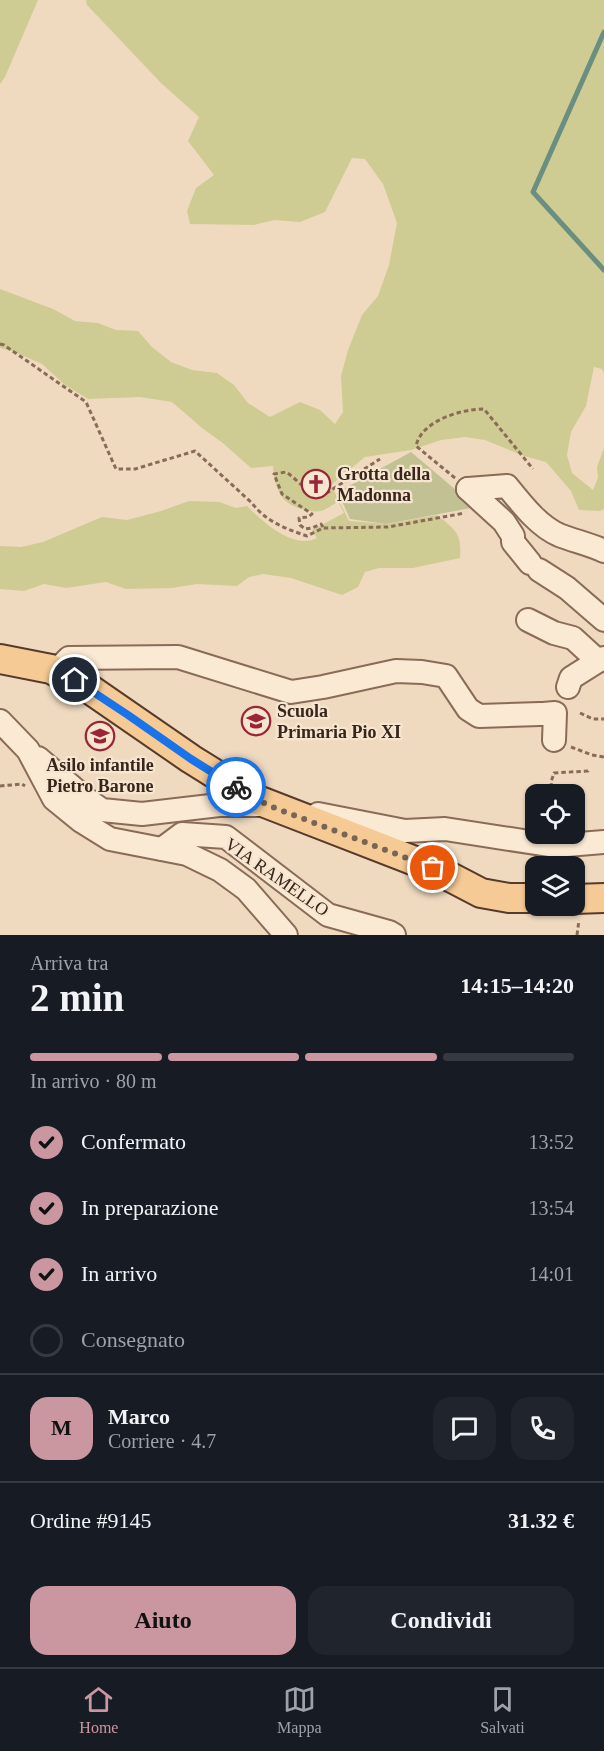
<!DOCTYPE html>
<html lang="it">
<head>
<meta charset="utf-8">
<style>
	:root { --surface:#171b24; --page:#20242c; --text:#f1f3f6; --muted:#9ea1a6; --line:#363941; --accent:#ca96a0 }
	body { margin:0; font-family:"Times New Roman",serif; background:var(--page); color:var(--text); height:100vh; display:flex; flex-direction:column; font-size:22px; white-space:nowrap }
	* { box-sizing:border-box; margin:0 }
	p { font-size:20px; color:var(--muted) }
	.icon { flex:none; width:33px; height:33px; fill:none; stroke:currentColor; stroke-width:2; stroke-linecap:round; stroke-linejoin:round }
	.map { position:relative; height:935px; overflow:hidden }
	.side { display:flex; flex-direction:column; background:var(--surface); flex:1 }
	.side>* { flex:none }
	.buttons { position:absolute; left:525px; top:784px; display:grid; gap:12px }
	.buttons a { display:grid; place-items:center; width:60px; height:60px; border-radius:12px; background:var(--surface); box-shadow:0 2px 4px #0004; font-size:30px }
	.pin { position:absolute; display:grid; place-items:center; width:51px; height:51px; color:#fff; margin:-26px; border:3px solid #fff; border-radius:50%; box-shadow:0 2px 6px #0007 }
	.courier { position:absolute; display:grid; place-items:center; width:60px; height:60px; margin:-30px; border:4px solid #1a73e8; border-radius:50%; background:#fff; color:#222; box-shadow:0 2px 8px #0007 }
	.head em { font-style:normal; font-weight:700 }
	.head div { display:flex; flex-direction:column-reverse }
	.head { display:flex; align-items:center; justify-content:space-between; height:102px; padding:0 30px }
	h1 { font-size:39px; font-weight:700; line-height:45px }
	.bar { display:grid; grid-template-columns:repeat(4,1fr); gap:9px 6px; align-content:center; height:72px; padding:0 30px }
	.bar i { height:8px; border-radius:4px; background:var(--line) }
	.bar .on { background:var(--accent) }
	.bar p { grid-column:span 4 }
	.line { display:flex; align-items:center; gap:15px; padding:0 30px; border-top:2px solid var(--line) }
	.line div { flex:1 }
	.round { display:grid; place-items:center; flex:none; width:63px; height:63px; border-radius:18px; background:var(--page) }
	ol { padding:0 30px; list-style:none }
	li { display:flex; align-items:center; gap:18px; height:66px }
	li p { margin-inline-start:auto }
	li .icon { padding:6px; border-radius:50%; background:var(--accent); color:#111; stroke-width:4 }
	li:last-child { color:var(--muted) }
	li i { width:33px; height:33px; border:3px solid var(--line); border-radius:50% }
	.action { display:flex; gap:12px; margin-top:auto; padding:12px 30px }
	.action a { flex:1; height:69px; border-radius:18px; background:var(--accent); color:#111; font-size:24px; font-weight:700; line-height:69px; text-align:center }
	.action a+a { background:var(--page); color:var(--text) }
	.tabs { display:flex; justify-content:space-around; align-items:center; height:84px; border-top:2px solid var(--line); background:var(--surface); font-size:16px; color:var(--muted) }
	.tabs a { display:grid; justify-items:center; gap:3px }
	.tabs .on { color:var(--accent) }
	.map>svg:first-child { display:block }
	.green { fill:#cecc93 }
	.cemetery { fill:#c2c193 }
	.lines { fill:none; stroke-linecap:round; stroke-linejoin:round }
	.stream { stroke:#6a8f81; stroke-width:5 }
	.minor-casing { stroke:#896b57; stroke-width:26 }
	.major-casing { stroke:#563a2c; stroke-width:32 }
	.path { stroke:#896b57; stroke-width:3; stroke-dasharray:4.5 3; stroke-linecap:butt }
	.minor { stroke:#fae9d3; stroke-width:22 }
	.major { stroke:#f5ca95; stroke-width:28 }
	.done { stroke:#786555; stroke-width:6; stroke-dasharray:0 10.8 }
	.route { stroke:#1a73e8; stroke-width:8 }
	.labels { text-anchor:middle; dominant-baseline:central; stroke-width:4.5; stroke-linejoin:round; paint-order:stroke }
	.poi-label { font-size:18px; font-weight:bold; fill:#38261c; stroke:#f7e6cf; text-anchor:start }
	.street-label { font-size:18px; fill:#38261c; stroke:#f7e6cf }
</style>
</head>
<body>
<div class="map">
<svg width="604" height="935" viewBox="0 0 604 935">
	<rect width="100%" height="100%" fill="#efdac0"/>
	<g class="green">
		<polygon points="0,0 38,0 5,77 0,84"/>
		<path d="M86 0H604V374L602 369 594 367 586 406 571 432 567 455 572 473 593 490 598 478 597 467 604 448V509L600 511 579 510 571 491 546 462 524 456 485 440 465 437 441 440 411 450 365 457 331 485 349 521 387 524 437 515C455 530 462 532 460 558L413 568H379L365 572 358 587 342 595 291 578 263 574 249 577 237 586 197 584 172 588 126 589 106 582 66 588 44 584 24 591 0 589V546L21 547 43 542 102 517 127 520 161 511 189 501 219 502 236 508 247 506C263 522 293 550 317 538L312 530 344 513 338 502C332 505 327 509 321 511 317 512 311 511 307 510 281 506 275 490 273 466L251 468 224 444 202 428 172 402 140 397 88 399 65 385 42 364 15 352 0 348V289L53 309 75 321 98 323 116 330 138 331 152 347 171 362 192 370 217 373 234 385 248 403 270 417 300 402 320 410 335 424 343 412 341 376 348 350 362 315 378 296 389 265 397 223 383 184 365 159 352 158 325 212 300 222 274 220 254 225 190 224 187 211 196 188 214 175 188 141 199 117 161 83 87 5Z"/>
	</g>
	<polygon class="cemetery" points="411,452 476,507 386,524 350,519 338,492"/>
	<g class="lines">
		<polyline class="stream" points="604,32 533,192 604,270"/>
		<g class="minor-casing">
			<g id="minor">
				<path d="M468 489 507 486C521 503 538 526 559 535 574 541 589 544 604 551"/>
				<polyline points="468,489 504,522 513,536 513,542 530,563"/>
				<polyline points="539,570 567,588 604,620"/>
				<polyline points="528,620 554,633 573,638 598,661 604,658"/>
				<polyline points="56,671 69,658 178,657 291,692 323,687 396,671 422,672 446,676 468,709 479,716 540,714"/>
				<polyline points="568,687 571,678 598,661"/>
				<polyline points="543,714 555,713 554,740"/>
				<polyline points="0,721 28,750 54,799 81,821 110,839 187,854 220,870 246,889 286,935"/>
				<polyline points="38,758 85,798 102,810 142,814 219,805 268,805"/>
				<polyline points="318,814 405,831 445,829 555,846 604,842"/>
				<polyline points="162,849 182,834 226,837 328,915 389,932 394,935"/>
			</g>
		</g>
		<g class="major-casing">
			<g id="major">
				<polyline points="0,659 51,669 91,690 191,759 255,799 433,868 481,893 509,898 536,898"/>
				<polyline points="574,899 604,898"/>
			</g>
		</g>
		<g class="path">
			<path d="M0 344 4 345 86 402 116 469H135L195 451 252 503C265 521 286 529 307 536L323 528 388 527 465 513"/>
			<path d="M455 478 416 446C421 421 461 409 484 409L533 469"/>
			<path d="M323 527 321 524 312 528 305 529 300 525 299 518 308 517 312 514 282 494 274 474 286 472C302 483 303 492 325 494L380 459"/>
			<polyline points="580,713 593,719 604,719"/>
			<polyline points="571,747 592,755 604,757"/>
			<polyline points="0,786 22,784 25,786"/>
			<polyline points="553,795 551,782 554,773 588,771 589,769"/>
			<polyline points="582,878 582,863"/>
			<polyline points="577,935 579,920"/>
		</g>
		<use href="#minor" class="minor"/>
		<use href="#major" class="major"/>
	</g>
	<g class="lines">
		<polyline class="done" points="236,787 255,799 275,808 433,868"/>
		<polyline class="route" points="75,680 128,715 191,759 236,787"/>
	</g>
	<defs>
		<g id="church-ring" transform="scale(1.5)"><circle r="9.5" fill="#f7e6cf" stroke="#9a2536" stroke-width="1.5"/><path d="M-1.2-6h2.4v3.5h3.3v2.4h-3.3V6h-2.4V-.1h-3.3v-2.4h3.3Z" fill="#9a2536"/></g>
		<g id="school-ring" transform="scale(1.5)"><circle r="9.5" fill="#f7e6cf" stroke="#9a2536" stroke-width="1.5"/><path d="M0-5L7-2L0 1L-7-2ZM-4 1L0 2.5L4 1V4Q0 6-4 4Z" fill="#9a2536"/></g>
	</defs>
	<g fill-rule="evenodd">
		<use href="#church-ring" x="316" y="484"/>
		<use href="#school-ring" x="256" y="721"/>
		<use href="#school-ring" x="100" y="736"/>
	</g>
	<g class="labels">
		<g class="poi-label">
			<text x="337" y="474">Grotta della<tspan x="337" dy="21">Madonna</tspan></text>
			<text x="277" y="711">Scuola<tspan x="277" dy="21">Primaria Pio XI</tspan></text>
			<text x="100" y="765" text-anchor="middle">Asilo infantile<tspan x="100" dy="21">Pietro Barone</tspan></text>
		</g>
		<g class="street-label">
			<text transform="translate(277 877) rotate(35)">VIA RAMELLO</text>
		</g>
	</g>
</svg>
<div class="buttons">
<a><svg class="icon" aria-label="locate" viewBox="0 0 24 24"><circle cx="12" cy="12" r="6"/><path d="M12 2v4M12 18v4M2 12h4M18 12h4"/></svg></a>
<a><svg class="icon" aria-label="layers" viewBox="0 0 24 24"><path d="M12 4l9 5-9 5-9-5zM3 14l9 5 9-5"/></svg></a>
</div>
<div class="pin" style="left:433px;top:868px;background:#ea580c"><svg class="icon" aria-label="bag" viewBox="0 0 24 24"><path d="M5 8h14l-1 12H6zM9 8a3 3 0 0 1 6 0"/></svg></div>
<div class="pin" style="left:75px;top:680px;background:#1f2937"><svg class="icon" aria-label="home" viewBox="0 0 24 24"><path d="M3 11l9-7 9 7M6 9v11h12V9"/></svg></div>
<div class="courier" style="left:236px;top:787px"><svg class="icon" aria-label="bike" viewBox="0 0 24 24"><circle cx="6" cy="16" r="4"/><circle cx="18" cy="16" r="4"/><path d="M6 16l4-8h5l3 8M10 8l3 8H6M13 5h3"/></svg></div>
</div>
<section class="side">
<div class="head"><div><h1>2 min</h1><p>Arriva tra</p></div><em>14:15–14:20</em></div>
<div class="bar"><i class="on"></i><i class="on"></i><i class="on"></i><i></i><p>In arrivo · 80 m</p></div>
<ol>
<li><svg class="icon" aria-label="check" viewBox="0 0 24 24"><path d="M5 12l5 5 9-10"/></svg>Confermato<p>13:52</p></li>
<li><svg class="icon" aria-label="check" viewBox="0 0 24 24"><path d="M5 12l5 5 9-10"/></svg>In preparazione<p>13:54</p></li>
<li><svg class="icon" aria-label="check" viewBox="0 0 24 24"><path d="M5 12l5 5 9-10"/></svg>In arrivo<p>14:01</p></li>
<li><i></i>Consegnato</li>
</ol>
<div class="line" style="height:108px"><b class="round" style="background:var(--accent);color:#111">M</b><div><b>Marco</b><p>Corriere · 4.7</p></div><a class="round"><svg class="icon" aria-label="chat" viewBox="0 0 24 24"><path d="M4 5h16v11H9l-5 4z"/></svg></a><a class="round"><svg class="icon" aria-label="phone" viewBox="0 0 24 24"><path d="M5 4h4l2 5-3 2q2 4 5 5l2-3 5 2v4C11 20 4 13 5 4z"/></svg></a></div>
<div class="line" style="height:78px"><div>Ordine #9145</div><b>31.32 €</b></div>
<div class="action"><a>Aiuto</a><a>Condividi</a></div>
</section>
<nav class="tabs">
<a class="on"><svg class="icon" aria-label="home" viewBox="0 0 24 24"><path d="M3 11l9-7 9 7M6 9v11h12V9"/></svg>Home</a>
<a><svg class="icon" aria-label="map" viewBox="0 0 24 24"><path d="M3 6l6-2 6 2 6-2v14l-6 2-6-2-6 2zM9 4v14M15 6v14"/></svg>Mappa</a>
<a><svg class="icon" aria-label="saved" viewBox="0 0 24 24"><path d="M7 4h10v16l-5-4-5 4z"/></svg>Salvati</a>
</nav>
</body>
</html>
